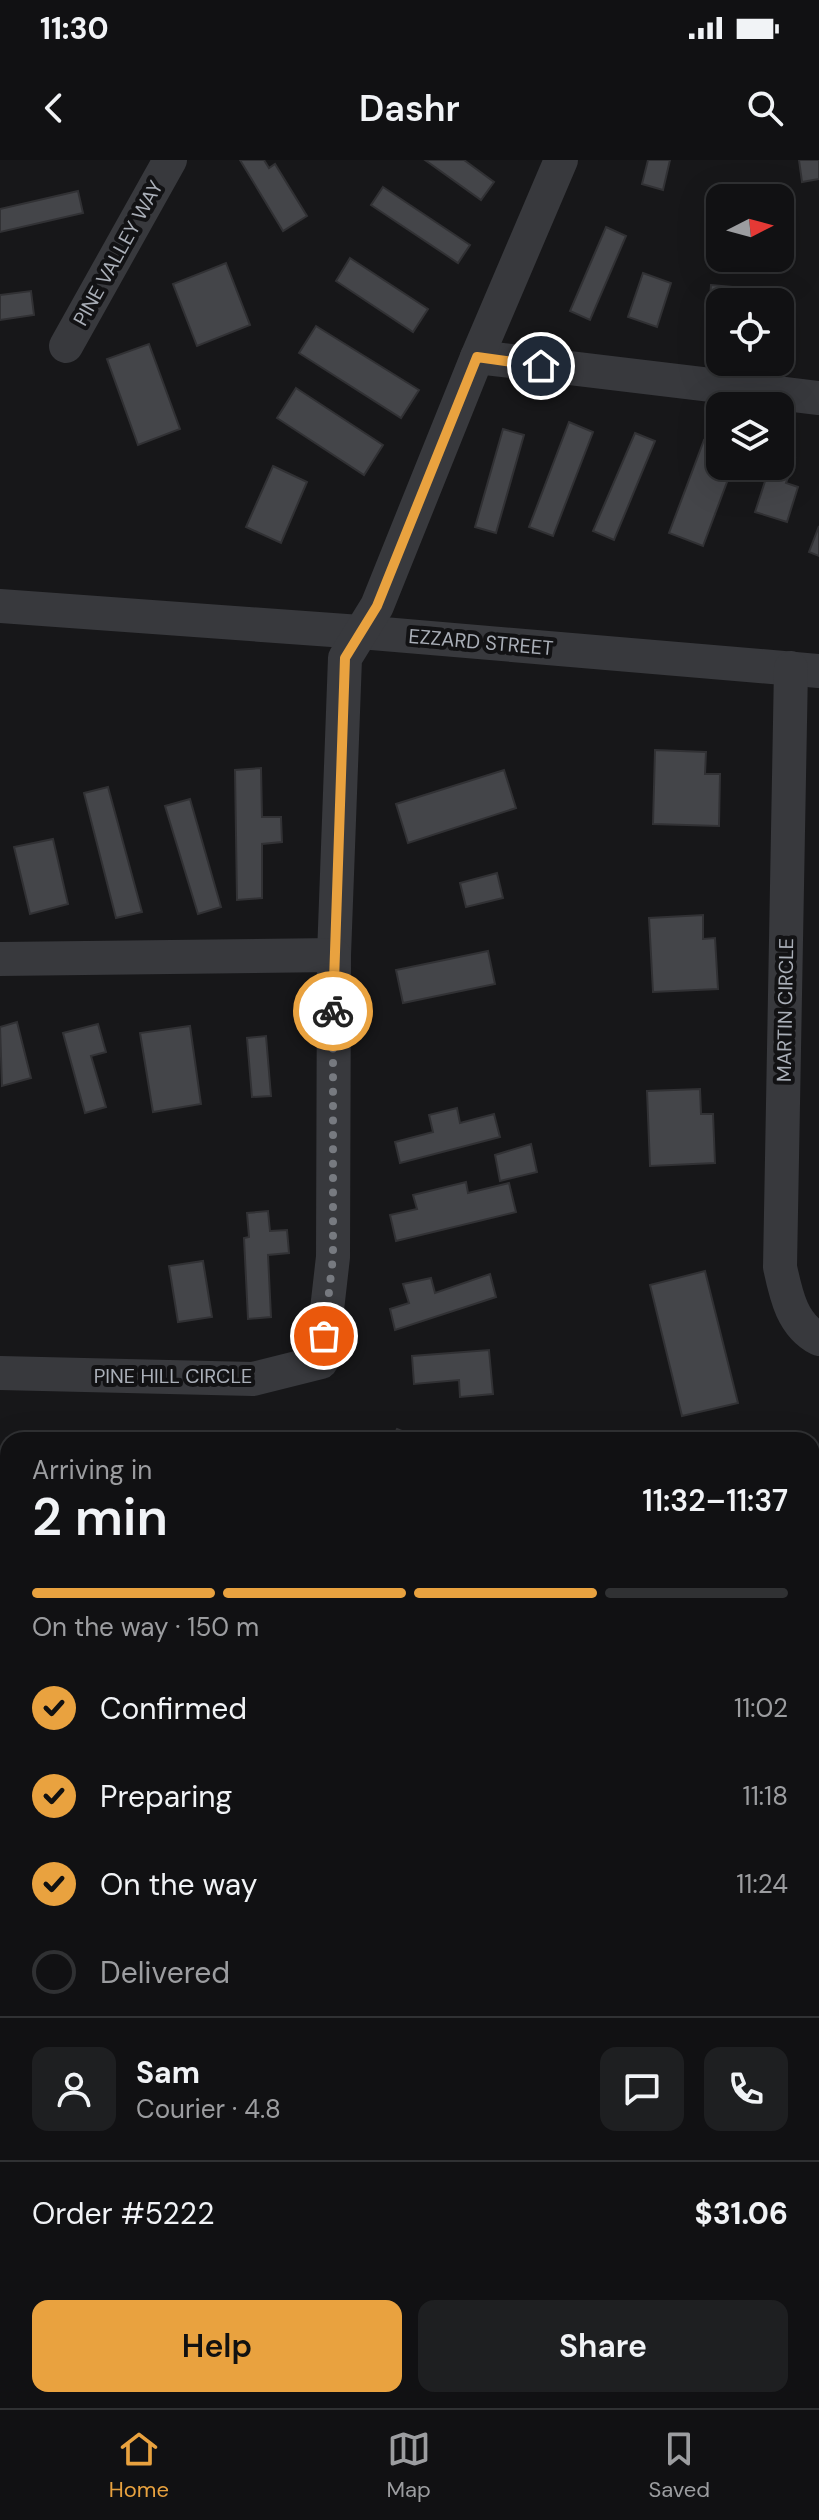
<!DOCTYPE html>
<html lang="en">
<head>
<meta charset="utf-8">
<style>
	:root { --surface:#111113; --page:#1e1f21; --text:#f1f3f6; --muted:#9c9da0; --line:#303133; --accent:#e9a23f }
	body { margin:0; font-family:"DM Sans",sans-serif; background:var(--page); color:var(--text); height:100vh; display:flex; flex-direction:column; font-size:30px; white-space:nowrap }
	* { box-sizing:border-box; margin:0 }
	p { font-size:26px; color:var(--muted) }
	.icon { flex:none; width:44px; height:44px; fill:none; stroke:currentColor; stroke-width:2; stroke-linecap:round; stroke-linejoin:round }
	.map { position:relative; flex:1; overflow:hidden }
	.drawer { position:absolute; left:0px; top:1272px; width:820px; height:976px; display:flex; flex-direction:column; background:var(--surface); border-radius:24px 24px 0 0; box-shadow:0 8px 32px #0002,0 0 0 2px var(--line) }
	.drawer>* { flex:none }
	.needle { width:52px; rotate:84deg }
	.buttons { position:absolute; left:706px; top:24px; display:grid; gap:16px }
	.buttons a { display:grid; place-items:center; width:88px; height:88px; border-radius:16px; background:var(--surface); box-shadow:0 8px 32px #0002,0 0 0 2px var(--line); font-size:40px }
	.pin { position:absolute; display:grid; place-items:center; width:68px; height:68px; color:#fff; margin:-34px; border:4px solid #fff; border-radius:50%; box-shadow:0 2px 8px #0007 }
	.courier { position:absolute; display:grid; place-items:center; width:80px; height:80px; margin:-40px; border:6px solid #e9a23f; border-radius:50%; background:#fff; color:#222; box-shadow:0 2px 10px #0007 }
	.summary em { font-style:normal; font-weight:600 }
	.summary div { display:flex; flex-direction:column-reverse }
	.summary { display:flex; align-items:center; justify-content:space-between; height:136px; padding:0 32px }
	h1 { font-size:52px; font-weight:600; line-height:60px }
	.bar { display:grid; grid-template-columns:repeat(4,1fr); gap:12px 8px; align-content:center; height:96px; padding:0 32px }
	.bar i { height:10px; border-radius:6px; background:var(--line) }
	.bar .on { background:var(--accent) }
	.bar p { grid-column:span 4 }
	.line { display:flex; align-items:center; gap:20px; padding:0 32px; border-top:2px solid var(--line) }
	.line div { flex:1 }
	.round { display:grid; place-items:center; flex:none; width:84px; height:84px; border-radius:16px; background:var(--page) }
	ol { padding:0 32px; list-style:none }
	li { display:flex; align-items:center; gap:24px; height:88px }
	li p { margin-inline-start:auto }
	li .icon { padding:8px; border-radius:50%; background:var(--accent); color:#111; stroke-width:4 }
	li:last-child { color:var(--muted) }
	li i { width:44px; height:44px; border:4px solid var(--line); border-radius:50% }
	.primary-button { display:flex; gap:16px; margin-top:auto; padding:16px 32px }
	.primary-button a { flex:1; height:92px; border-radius:16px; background:var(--accent); color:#111; font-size:32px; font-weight:600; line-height:92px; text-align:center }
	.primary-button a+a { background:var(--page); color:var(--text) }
	.status { display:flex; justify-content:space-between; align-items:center; height:56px; padding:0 40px; background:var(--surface); direction:ltr }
	.status svg { height:22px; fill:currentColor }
	header { display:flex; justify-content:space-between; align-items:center; height:104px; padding:0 32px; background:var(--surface); font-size:36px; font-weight:600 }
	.dock { display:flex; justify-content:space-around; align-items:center; height:112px; border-top:2px solid var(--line); background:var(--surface); font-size:22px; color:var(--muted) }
	.dock a { display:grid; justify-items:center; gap:4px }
	.dock .on { color:var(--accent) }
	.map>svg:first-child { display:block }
	.building { fill:#444549; stroke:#313134; stroke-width:2 }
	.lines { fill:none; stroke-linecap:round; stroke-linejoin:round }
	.minor { stroke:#38393d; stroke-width:34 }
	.done { stroke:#777a80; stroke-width:8; stroke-dasharray:0 14.4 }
	.route { stroke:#e9a23f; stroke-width:10 }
	.labels { text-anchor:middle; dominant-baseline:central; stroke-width:8; stroke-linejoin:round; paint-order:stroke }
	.street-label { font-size:20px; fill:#aaafb8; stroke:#121214 }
</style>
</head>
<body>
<div class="status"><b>11:30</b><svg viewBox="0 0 49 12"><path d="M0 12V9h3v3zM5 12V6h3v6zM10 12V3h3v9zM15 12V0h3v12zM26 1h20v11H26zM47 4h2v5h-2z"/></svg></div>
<header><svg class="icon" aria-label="back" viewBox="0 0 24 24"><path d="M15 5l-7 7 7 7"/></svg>Dashr<svg class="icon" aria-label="search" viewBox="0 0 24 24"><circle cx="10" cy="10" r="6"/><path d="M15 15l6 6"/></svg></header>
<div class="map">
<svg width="819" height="2248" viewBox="0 0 819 2248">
	<rect width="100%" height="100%" fill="#171719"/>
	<g class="building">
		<polygon points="240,0 264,0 269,8 275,4 307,56 283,71"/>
		<polygon points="425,0 464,0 494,22 481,40"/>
		<polygon points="648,0 670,0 663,30 642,24"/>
		<polygon points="799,0 819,0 819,19 802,22"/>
		<polygon points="383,27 470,85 458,103 371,45"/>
		<polygon points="78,31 83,53 0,72 0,49"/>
		<polygon points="606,67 626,76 590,160 570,151"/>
		<polygon points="350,98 428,149 413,172 336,121"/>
		<polygon points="226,103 250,165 197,186 173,124"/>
		<polygon points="643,113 671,123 657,167 628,157"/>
		<polygon points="711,125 743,128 742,142 720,142 720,178 707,177"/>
		<polygon points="31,131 34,155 0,160 0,135"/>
		<polygon points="316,166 419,230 401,258 299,193"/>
		<polygon points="149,184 180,269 138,285 107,199"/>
		<polygon points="296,228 383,285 364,315 277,258"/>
		<polygon points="569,262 593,272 553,376 529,367"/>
		<polygon points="503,269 524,275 496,373 475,367"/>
		<polygon points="635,273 655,281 614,380 593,371"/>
		<polygon points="704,280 720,286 720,306 733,306 703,386 669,373"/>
		<polygon points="780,293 795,298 786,323 798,327 787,362 755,352 770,306 780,306"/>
		<polygon points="273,306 307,322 281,383 246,367"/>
		<polygon points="819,366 819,396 809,392"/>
		<polygon points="655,590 706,592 705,614 720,614 719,666 653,664"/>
		<polygon points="261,608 262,657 281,657 282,682 262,684 262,738 237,740 235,610"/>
		<polygon points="504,610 516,648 408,683 396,644"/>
		<polygon points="108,627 142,752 116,758 84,633"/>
		<polygon points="190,639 221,747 198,754 165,646"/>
		<polygon points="53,679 68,744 30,754 14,687"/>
		<polygon points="497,713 503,738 466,747 460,723"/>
		<polygon points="703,755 703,779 715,778 718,829 653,832 649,758"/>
		<polygon points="488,791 495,824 403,843 396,810"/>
		<polygon points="17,862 31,918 2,926 0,867"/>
		<polygon points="98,864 106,892 91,896 106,947 85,953 63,873"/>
		<polygon points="190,866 201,944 153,952 140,873"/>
		<polygon points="266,876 271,936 252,937 247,878"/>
		<polygon points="700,929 701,954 713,954 715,1003 650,1006 647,931"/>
		<polygon points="457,948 460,963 494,954 500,977 400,1003 395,982 433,972 429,955"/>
		<polygon points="531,984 537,1012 500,1021 495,995"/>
		<polygon points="466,1022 468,1033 509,1023 516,1052 396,1081 390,1055 417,1049 413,1035"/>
		<polygon points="268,1051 270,1071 287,1070 289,1093 268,1095 271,1157 248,1159 244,1078 249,1077 247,1053"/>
		<polygon points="203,1101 212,1157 178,1162 169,1106"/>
		<polygon points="705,1111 738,1243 682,1256 650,1125"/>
		<polygon points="490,1114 496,1137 395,1170 390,1149 409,1143 403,1124 431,1118 435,1133"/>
		<polygon points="489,1190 493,1234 460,1237 459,1220 414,1224 412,1196"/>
		<polygon points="397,1269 423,1280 392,1280"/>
		<rect x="812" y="1605" width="7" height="75"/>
	</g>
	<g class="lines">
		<g class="minor">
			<polyline points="66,186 170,0"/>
			<polyline points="477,197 819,238"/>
			<polyline points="0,446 360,472 819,511"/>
			<path d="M791 508 780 1107C786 1135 792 1165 819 1179"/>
			<polyline points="334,795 345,498 377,446 477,197 561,0"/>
			<polyline points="0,799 334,795 333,1097 321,1202 253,1219 0,1213"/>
			<polyline points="812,1745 819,1745"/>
		</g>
	</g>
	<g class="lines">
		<polyline class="done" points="324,1176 333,1097 333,851"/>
		<polyline class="route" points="333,851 345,498 377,446 477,197 541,206"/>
	</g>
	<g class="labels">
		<g class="street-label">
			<text transform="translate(118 93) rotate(-61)">PINE VALLEY WAY</text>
			<text transform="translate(481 482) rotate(5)">EZZARD STREET</text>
			<text transform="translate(785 850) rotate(-89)">MARTIN CIRCLE</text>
			<text x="173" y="1216">PINE HILL CIRCLE</text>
		</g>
	</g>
</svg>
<div class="buttons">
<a><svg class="needle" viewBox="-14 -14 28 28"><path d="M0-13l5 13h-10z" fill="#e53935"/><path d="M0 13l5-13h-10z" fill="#9c9da0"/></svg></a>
<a><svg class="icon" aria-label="locate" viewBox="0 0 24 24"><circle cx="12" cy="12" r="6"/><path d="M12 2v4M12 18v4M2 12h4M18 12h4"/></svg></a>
<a><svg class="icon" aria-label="layers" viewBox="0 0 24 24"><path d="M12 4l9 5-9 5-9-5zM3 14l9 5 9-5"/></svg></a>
</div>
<div class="pin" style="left:324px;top:1176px;background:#ea580c"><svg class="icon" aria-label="bag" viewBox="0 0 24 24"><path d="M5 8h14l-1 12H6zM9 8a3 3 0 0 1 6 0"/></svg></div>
<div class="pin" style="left:541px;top:206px;background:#1f2937"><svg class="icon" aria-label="home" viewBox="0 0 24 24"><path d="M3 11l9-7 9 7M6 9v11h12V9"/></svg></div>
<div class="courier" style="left:333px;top:851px"><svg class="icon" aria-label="bike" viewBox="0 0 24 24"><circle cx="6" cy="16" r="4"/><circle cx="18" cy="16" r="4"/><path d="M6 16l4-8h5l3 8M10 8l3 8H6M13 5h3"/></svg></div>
<section class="drawer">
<div class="summary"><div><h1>2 min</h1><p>Arriving in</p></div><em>11:32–11:37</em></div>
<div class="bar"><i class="on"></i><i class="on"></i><i class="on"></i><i></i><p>On the way · 150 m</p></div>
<ol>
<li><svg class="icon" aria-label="check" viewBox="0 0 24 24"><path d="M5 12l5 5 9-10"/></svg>Confirmed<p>11:02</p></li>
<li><svg class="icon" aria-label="check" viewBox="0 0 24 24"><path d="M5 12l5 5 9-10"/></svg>Preparing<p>11:18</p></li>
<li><svg class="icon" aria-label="check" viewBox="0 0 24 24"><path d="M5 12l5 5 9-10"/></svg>On the way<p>11:24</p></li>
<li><i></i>Delivered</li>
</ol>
<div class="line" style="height:144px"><a class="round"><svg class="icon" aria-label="person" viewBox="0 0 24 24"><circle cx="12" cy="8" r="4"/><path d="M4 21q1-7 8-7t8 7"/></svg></a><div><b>Sam</b><p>Courier · 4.8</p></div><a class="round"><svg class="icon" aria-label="chat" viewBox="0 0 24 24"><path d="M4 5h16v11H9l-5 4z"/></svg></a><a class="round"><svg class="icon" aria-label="phone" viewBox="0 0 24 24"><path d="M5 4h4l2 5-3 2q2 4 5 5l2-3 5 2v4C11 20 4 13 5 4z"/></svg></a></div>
<div class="line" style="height:104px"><div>Order #5222</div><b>$31.06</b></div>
<div class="primary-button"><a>Help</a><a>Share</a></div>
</section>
</div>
<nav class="dock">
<a class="on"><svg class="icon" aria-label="home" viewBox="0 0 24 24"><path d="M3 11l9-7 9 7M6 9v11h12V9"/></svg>Home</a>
<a><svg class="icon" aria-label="map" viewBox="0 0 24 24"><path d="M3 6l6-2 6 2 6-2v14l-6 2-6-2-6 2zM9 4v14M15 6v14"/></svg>Map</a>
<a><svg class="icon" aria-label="saved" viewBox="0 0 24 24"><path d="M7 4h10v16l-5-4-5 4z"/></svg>Saved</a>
</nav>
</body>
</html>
